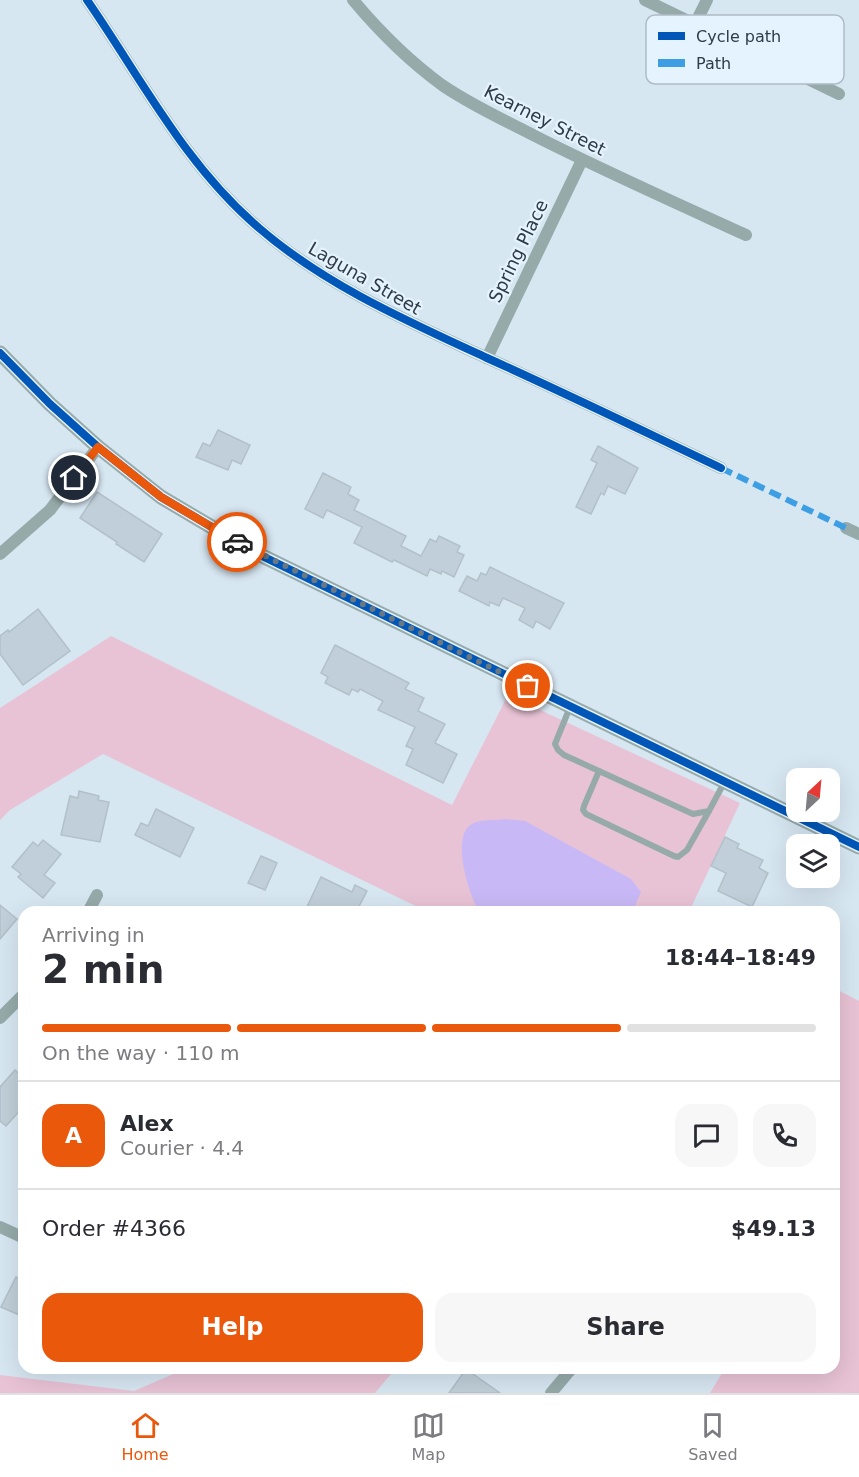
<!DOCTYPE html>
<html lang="en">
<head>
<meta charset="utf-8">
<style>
	:root { --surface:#fff; --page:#f7f7f7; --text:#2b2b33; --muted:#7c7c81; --line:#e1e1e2; --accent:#ea580c }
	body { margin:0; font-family:"DejaVu Sans",sans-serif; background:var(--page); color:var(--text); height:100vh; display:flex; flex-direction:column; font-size:22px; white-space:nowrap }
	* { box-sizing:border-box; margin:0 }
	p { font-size:20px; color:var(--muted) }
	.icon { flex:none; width:33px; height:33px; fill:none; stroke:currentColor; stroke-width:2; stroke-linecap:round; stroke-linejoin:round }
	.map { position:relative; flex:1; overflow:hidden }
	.side { position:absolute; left:18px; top:906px; width:822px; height:468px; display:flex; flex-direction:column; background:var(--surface); border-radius:18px; box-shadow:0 6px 24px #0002 }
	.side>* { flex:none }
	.needle { width:39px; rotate:26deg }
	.fabs { position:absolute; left:786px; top:768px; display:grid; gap:12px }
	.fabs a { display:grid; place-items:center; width:54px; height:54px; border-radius:12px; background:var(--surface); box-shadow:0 6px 24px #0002; font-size:30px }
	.pin { position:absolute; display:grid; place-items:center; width:51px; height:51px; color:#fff; margin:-26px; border:3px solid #fff; border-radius:50%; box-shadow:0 2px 6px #0007 }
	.courier { position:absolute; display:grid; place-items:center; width:60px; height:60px; margin:-30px; border:4px solid #ea580c; border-radius:50%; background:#fff; color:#222; box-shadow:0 2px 8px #0007 }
	.headline em { font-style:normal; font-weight:600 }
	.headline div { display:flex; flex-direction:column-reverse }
	.headline { display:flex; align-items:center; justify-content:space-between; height:102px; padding:0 24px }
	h1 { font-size:39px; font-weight:600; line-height:45px }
	.bar { display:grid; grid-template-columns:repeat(4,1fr); gap:9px 6px; align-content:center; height:72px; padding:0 24px }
	.bar i { height:8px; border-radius:4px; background:var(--line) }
	.bar .current { background:var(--accent) }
	.bar p { grid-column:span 4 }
	.line { display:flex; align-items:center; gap:15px; padding:0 24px; border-top:2px solid var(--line) }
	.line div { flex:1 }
	.round { display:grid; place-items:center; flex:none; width:63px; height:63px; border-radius:18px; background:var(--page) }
	.primary-button { display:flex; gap:12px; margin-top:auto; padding:12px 24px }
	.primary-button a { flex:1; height:69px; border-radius:18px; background:var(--accent); color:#fff; font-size:24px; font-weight:600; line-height:69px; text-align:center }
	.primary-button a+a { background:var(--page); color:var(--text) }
	.dock { display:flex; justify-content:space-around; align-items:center; height:84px; border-top:2px solid var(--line); background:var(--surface); font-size:16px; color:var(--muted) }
	.dock a { display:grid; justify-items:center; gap:3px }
	.dock .current { color:var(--accent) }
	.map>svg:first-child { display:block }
	.green { fill:#e8c3d5 }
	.water { fill:#c8b9f6 }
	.building { fill:#c0cfd9; stroke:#b2c0c9; stroke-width:1.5 }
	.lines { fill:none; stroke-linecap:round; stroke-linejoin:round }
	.service { stroke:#96aaaa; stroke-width:6 }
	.minor { stroke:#96aaaa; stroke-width:12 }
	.tertiary { stroke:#96aaaa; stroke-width:15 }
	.quiet { stroke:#3d9ee4; stroke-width:6; stroke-dasharray:12 6; stroke-linecap:butt }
	.cycleway-casing { stroke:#e5f3fe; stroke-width:11 }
	.cycleway { stroke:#0057b8; stroke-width:8 }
	.done { stroke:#697883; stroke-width:6; stroke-dasharray:0 10.8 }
	.route { stroke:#ea580c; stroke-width:8 }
	.labels { text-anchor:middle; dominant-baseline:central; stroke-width:4.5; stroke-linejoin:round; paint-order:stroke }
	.street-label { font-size:18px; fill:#2e3c47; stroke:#e5f3fe }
	.key { fill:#e5f3fe; stroke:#aebcc7; stroke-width:1.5 }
	.key-label { font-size:16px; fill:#2e3c47 }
</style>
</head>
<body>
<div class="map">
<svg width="859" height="1393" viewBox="0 0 859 1393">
	<rect width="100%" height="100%" fill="#d7e7f2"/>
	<g class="green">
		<polygon points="111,636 452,805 508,695 740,803 690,910 694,912 428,912 103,754 10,810 0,820 0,708"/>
		<polygon points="834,988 859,1001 859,1393 710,1393 725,1368 834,1368"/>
		<polygon points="187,1368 396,1368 375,1393 0,1393 0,1375 134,1391"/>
	</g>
	<path class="water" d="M506 819 525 821 631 879 641 892 633 911 479 912C469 894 452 842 469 826 478 818 496 821 506 819Z"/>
	<g class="building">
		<polygon points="218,430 250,445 241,464 232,460 228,470 196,457 203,443 210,446"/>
		<polygon points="598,446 638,468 625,494 608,486 604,495 601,493 591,514 576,507 597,463 591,460"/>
		<polygon points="323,473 351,487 348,494 359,500 354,510 406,536 401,546 421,556 430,539 436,542 439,536 460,546 457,552 464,555 454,577 442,571 441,574 430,569 427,576 394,560 392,562 354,543 362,527 327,510 323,518 305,509"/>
		<polygon points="97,492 162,534 144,562 116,544 117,542 80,518"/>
		<polygon points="490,567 564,603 550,629 536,621 533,628 519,620 525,608 503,598 499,606 490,602 489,606 459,591 467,576 477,581 481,573 486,575"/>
		<polygon points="38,609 70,651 23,685 0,654 0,636 8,630 9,632"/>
		<polygon points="335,645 409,683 405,689 424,698 418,711 445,724 435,743 457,754 443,783 406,765 413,749 406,746 415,727 378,710 383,701 360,689 358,692 352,689 349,695 325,683 328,677 321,673"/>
		<polygon points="79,791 99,796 98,800 109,802 100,842 61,835 70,796 78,798"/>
		<polygon points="156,809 194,828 180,857 135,835 141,823 148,826"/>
		<polygon points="725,837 739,844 737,848 763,860 759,868 768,873 752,907 718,891 726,873 711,866"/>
		<polygon points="43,840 61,854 44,875 55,883 43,898 18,877 21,874 12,867 33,842 38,846"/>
		<polygon points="261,856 277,863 265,890 248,883"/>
		<polygon points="321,877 352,892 355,885 367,891 356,912 333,912 326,908 324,912 317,912 307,907"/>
		<polygon points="0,905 17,919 0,939"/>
		<polygon points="15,1070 24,1078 24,1106 6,1126 0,1121 0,1087"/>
		<polygon points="16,1277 24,1281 24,1317 1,1307"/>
		<polygon points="466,1369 500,1393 449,1393"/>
	</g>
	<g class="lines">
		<g class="service">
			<polyline points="570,707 555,744 558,750 564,755 693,814 709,811 725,781"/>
			<polyline points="599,771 584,806 583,810 586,814 674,856 678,857 687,850 709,811"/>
		</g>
		<g class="minor">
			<path d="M87 0C141 78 185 165 259 228 325 285 407 321 487 358 565 393 643 431 721 468"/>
			<path d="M353 0C379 31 409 61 442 85 471 105 504 120 535 136 604 171 676 203 746 235"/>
			<polyline points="645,0 839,94"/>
			<polyline points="695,24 707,0"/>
			<polyline points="487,358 582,160"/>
			<polyline points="846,528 859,534"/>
			<polyline points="0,554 50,510 98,447"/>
			<polyline points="88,912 97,895"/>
			<polyline points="0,1018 24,994"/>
			<polyline points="0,1227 24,1238"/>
			<polyline points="551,1393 572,1368"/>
		</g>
		<polyline class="tertiary" points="0,353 50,404 98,447 161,497 254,552 859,847"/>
		<polyline class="quiet" points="721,468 846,528"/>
		<g class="cycleway-casing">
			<g id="cycleway">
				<path d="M87 0C141 78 185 165 259 228 325 285 407 321 487 358 565 393 643 431 721 468"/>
				<polyline points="0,353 50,404 98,447 161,497 254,552 859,847"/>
			</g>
		</g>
		<use href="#cycleway" class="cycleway"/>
	</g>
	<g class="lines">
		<polyline class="done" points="237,542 528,686"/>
		<polyline class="route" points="74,478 98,447 161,497 237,542"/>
	</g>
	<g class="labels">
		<g class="street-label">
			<text transform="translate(545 120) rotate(27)">Kearney Street</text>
			<text transform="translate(518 251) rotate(-64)">Spring Place</text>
			<text transform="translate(365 278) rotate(30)">Laguna Street</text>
		</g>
	</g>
	<rect x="646" y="15" width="198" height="69" rx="9" class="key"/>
	<rect x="658" y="32" width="27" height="8" fill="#0057b8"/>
	<rect x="658" y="59" width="27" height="8" fill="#3d9ee4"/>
	<g class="key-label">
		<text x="696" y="42">Cycle path</text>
		<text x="696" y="69">Path</text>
	</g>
</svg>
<div class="fabs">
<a><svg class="needle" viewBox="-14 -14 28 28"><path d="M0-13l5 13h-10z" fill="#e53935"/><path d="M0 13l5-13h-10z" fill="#7c7c81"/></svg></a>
<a><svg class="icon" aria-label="layers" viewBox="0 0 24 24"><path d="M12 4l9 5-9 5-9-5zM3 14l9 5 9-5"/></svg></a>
</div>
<div class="pin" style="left:528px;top:686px;background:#ea580c"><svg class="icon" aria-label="bag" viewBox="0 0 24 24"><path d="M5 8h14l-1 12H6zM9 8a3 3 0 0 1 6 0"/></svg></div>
<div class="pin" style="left:74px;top:478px;background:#1f2937"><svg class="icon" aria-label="home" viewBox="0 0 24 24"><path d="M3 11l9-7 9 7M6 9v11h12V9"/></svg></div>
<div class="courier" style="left:237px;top:542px"><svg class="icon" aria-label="car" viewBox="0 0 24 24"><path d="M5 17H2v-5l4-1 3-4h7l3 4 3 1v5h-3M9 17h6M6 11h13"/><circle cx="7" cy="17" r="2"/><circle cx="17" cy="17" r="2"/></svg></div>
<section class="side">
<div class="headline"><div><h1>2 min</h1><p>Arriving in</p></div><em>18:44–18:49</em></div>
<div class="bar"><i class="current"></i><i class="current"></i><i class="current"></i><i></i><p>On the way · 110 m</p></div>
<div class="line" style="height:108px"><b class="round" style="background:var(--accent);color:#fff">A</b><div><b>Alex</b><p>Courier · 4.4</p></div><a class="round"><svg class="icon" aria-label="chat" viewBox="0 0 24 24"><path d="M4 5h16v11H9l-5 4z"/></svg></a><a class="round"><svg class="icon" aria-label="phone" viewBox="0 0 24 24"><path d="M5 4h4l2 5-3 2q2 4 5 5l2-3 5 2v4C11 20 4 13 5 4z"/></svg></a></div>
<div class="line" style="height:78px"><div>Order #4366</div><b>$49.13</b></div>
<div class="primary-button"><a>Help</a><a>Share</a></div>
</section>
</div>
<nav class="dock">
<a class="current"><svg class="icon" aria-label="home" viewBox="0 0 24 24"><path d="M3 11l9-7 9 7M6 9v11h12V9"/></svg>Home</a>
<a><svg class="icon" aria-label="map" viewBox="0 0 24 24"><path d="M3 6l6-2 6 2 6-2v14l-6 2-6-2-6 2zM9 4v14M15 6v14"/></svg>Map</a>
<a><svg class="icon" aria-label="saved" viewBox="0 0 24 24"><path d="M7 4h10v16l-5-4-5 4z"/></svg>Saved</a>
</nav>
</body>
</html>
